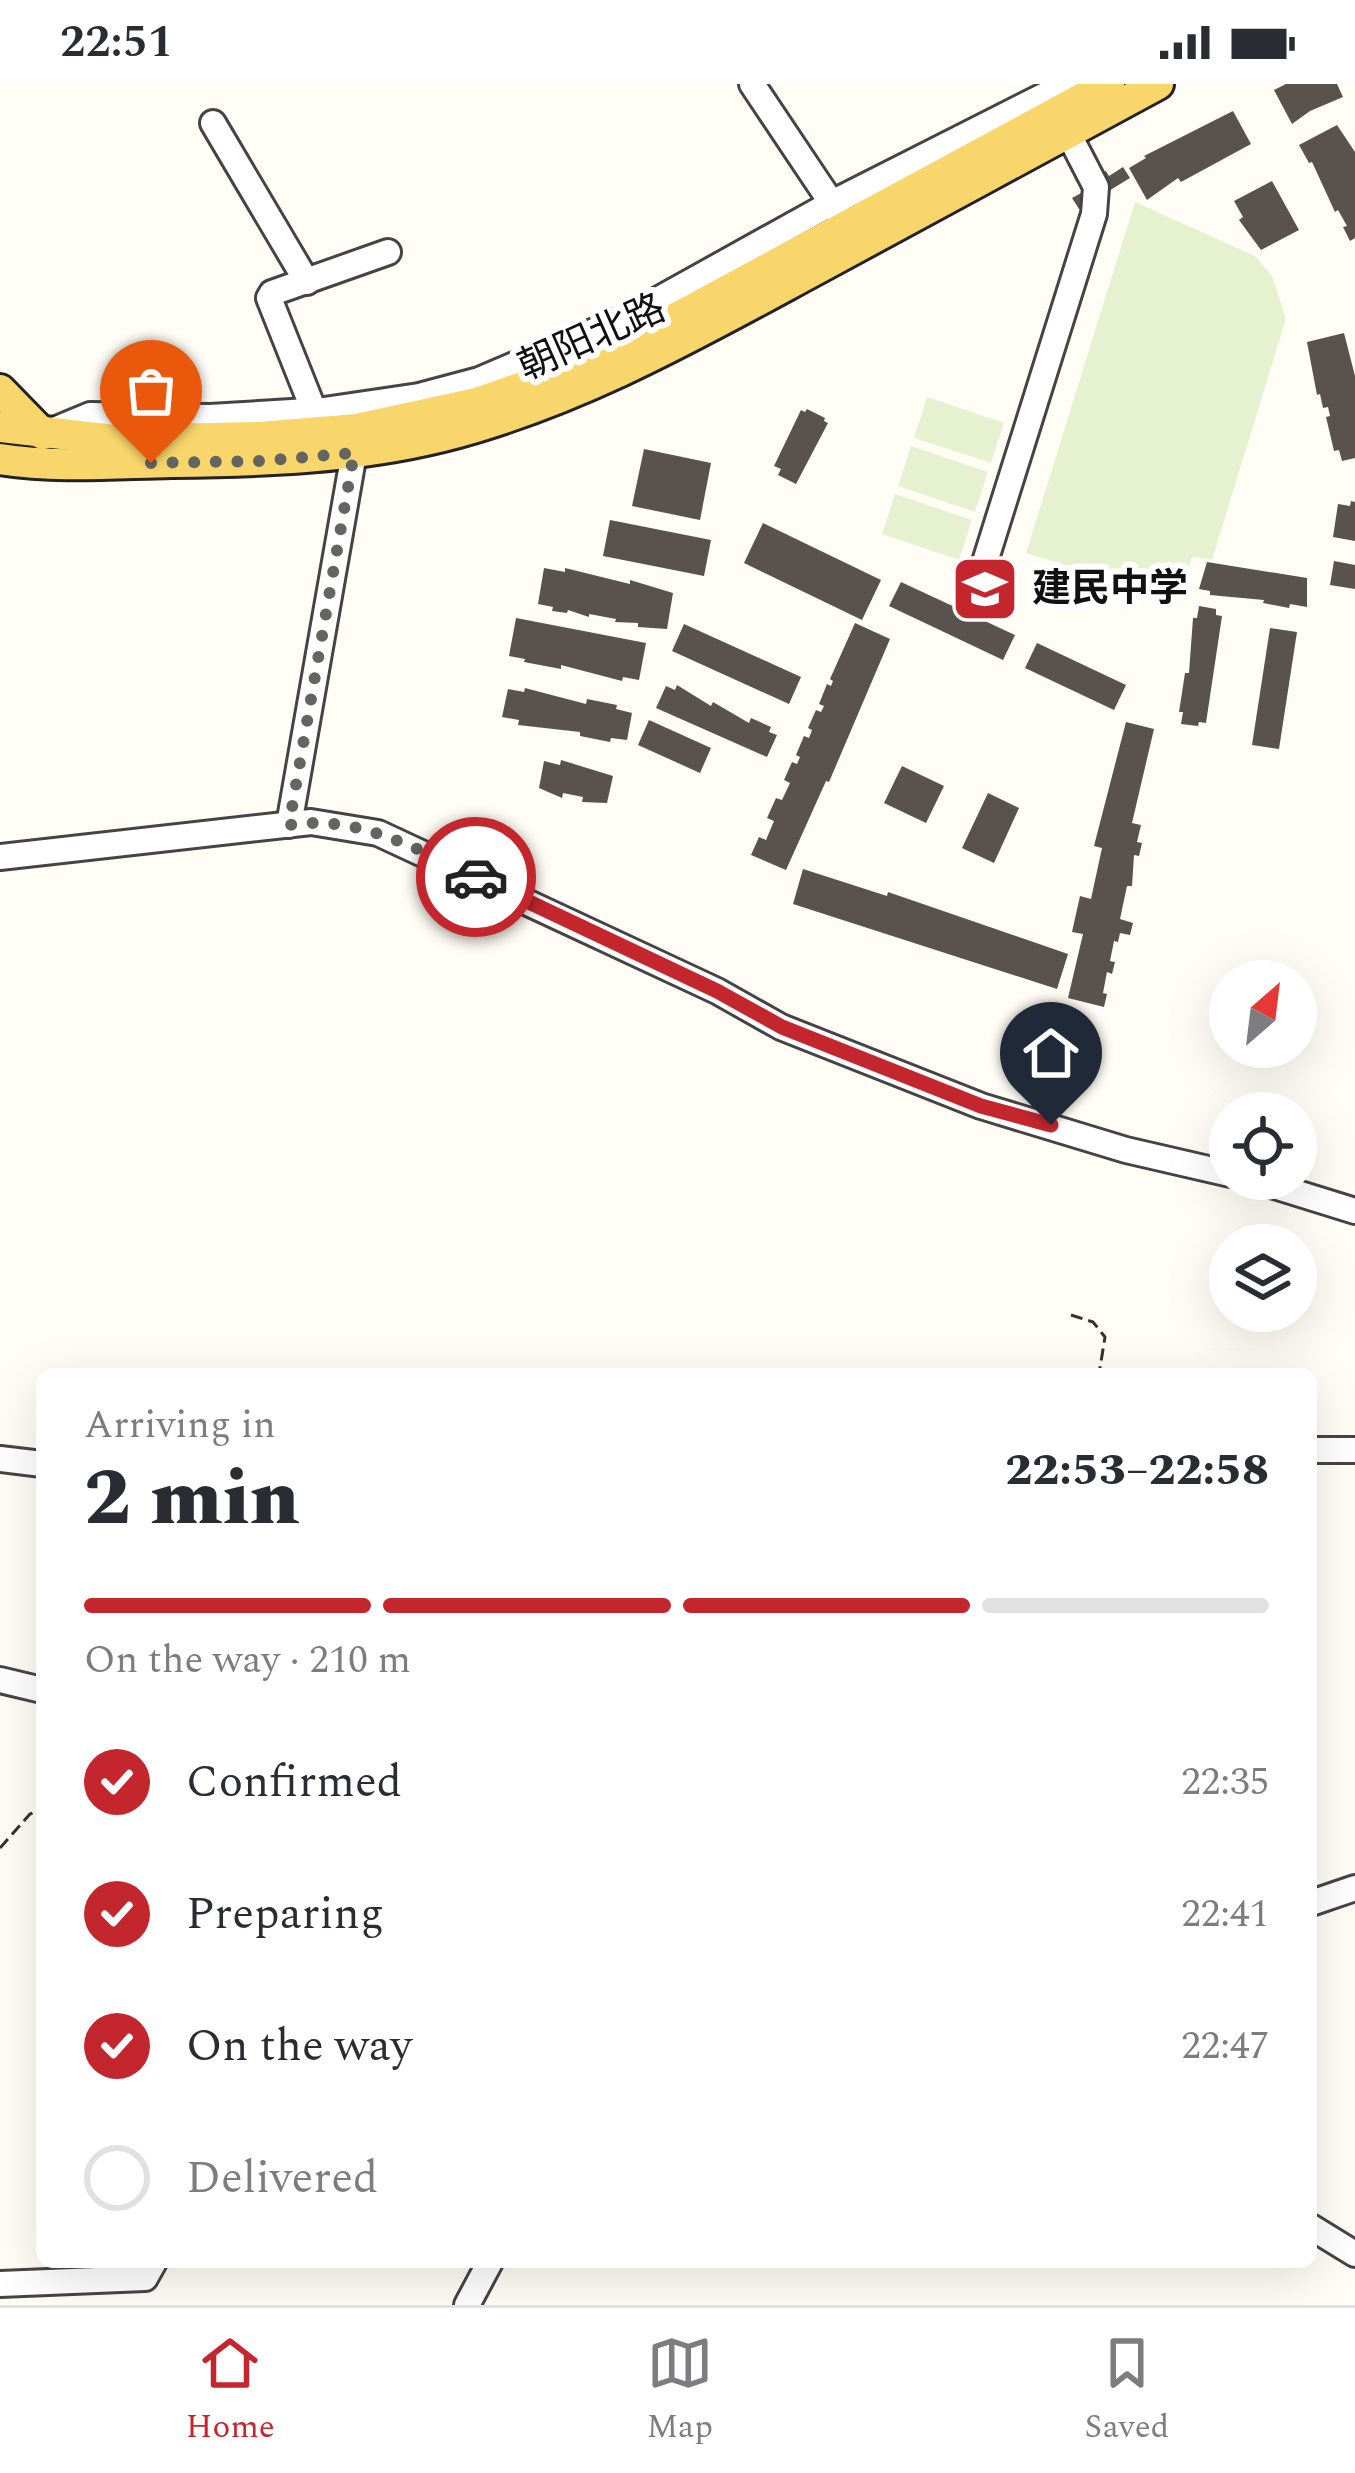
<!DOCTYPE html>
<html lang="en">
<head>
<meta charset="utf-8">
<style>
	:root { --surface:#fff; --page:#f7f7f7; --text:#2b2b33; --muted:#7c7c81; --line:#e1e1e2; --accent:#c4262e }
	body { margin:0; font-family:Spectral,"Noto Sans SC",serif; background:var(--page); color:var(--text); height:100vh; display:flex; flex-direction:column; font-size:45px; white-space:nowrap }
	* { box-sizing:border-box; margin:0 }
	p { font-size:39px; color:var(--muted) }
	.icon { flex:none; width:66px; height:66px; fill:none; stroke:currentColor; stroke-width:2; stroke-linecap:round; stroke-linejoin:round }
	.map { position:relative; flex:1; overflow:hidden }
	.sheet { position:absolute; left:36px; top:1284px; width:1281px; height:900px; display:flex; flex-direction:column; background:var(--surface); border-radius:18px; box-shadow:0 12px 48px #0002 }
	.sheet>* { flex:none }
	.needle { width:78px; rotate:28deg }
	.tools { position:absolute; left:1209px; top:876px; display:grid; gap:24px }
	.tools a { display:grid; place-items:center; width:108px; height:108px; border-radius:50%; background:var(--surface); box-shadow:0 12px 48px #0002; font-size:60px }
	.pin { position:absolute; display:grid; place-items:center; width:102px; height:102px; color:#fff; margin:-123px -51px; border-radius:50% 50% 50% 0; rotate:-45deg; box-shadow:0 0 12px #0007 }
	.pin .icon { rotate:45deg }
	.courier { position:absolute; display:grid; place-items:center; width:120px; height:120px; margin:-60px; border:9px solid #c4262e; border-radius:50%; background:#fff; color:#222; box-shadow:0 3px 15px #0007 }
	.headline em { font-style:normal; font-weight:800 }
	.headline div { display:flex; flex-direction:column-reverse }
	.headline { display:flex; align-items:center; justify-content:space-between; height:204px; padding:0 48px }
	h1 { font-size:78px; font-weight:800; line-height:90px }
	.bar { display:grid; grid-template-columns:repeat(4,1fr); gap:18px 12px; align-content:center; height:144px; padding:0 48px }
	.bar i { height:15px; border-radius:9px; background:var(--line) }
	.bar .on { background:var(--accent) }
	.bar p { grid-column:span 4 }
	ol { padding:0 48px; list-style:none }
	li { display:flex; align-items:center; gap:36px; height:132px }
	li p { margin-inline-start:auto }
	li .icon { padding:12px; border-radius:50%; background:var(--accent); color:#fff; stroke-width:4 }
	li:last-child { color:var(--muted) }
	li i { width:66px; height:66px; border:6px solid var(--line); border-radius:50% }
	.status { display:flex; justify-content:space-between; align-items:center; height:84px; padding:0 60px; background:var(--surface); direction:ltr }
	.status svg { height:33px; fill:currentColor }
	.tabs { display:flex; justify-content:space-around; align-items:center; height:168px; border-top:3px solid var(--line); background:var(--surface); font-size:33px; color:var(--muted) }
	.tabs a { display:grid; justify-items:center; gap:6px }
	.tabs .on { color:var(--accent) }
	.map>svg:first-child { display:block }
	.pitch { fill:#e6f2cf }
	.building { fill:#5a524d }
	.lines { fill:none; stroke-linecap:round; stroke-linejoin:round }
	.minor-casing { stroke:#444; stroke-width:30 }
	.major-casing { stroke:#222; stroke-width:36 }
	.path { stroke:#333; stroke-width:3; stroke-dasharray:12 6; stroke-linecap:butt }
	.minor { stroke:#fff; stroke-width:24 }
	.major { stroke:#f9d66b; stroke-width:30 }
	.done { stroke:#646461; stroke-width:12; stroke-dasharray:0 21.6 }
	.route { stroke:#c4262e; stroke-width:15 }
	.labels { text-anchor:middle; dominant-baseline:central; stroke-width:12; stroke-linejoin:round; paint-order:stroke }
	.street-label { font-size:39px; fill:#111; stroke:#fff }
	.poi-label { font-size:39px; font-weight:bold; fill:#111; stroke:#fff; text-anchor:start }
</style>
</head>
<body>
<div class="status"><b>22:51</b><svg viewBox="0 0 49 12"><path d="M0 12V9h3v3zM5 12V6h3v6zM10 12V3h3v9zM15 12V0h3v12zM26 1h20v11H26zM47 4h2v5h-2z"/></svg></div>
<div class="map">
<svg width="1355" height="2221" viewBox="0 0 1355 2221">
	<rect width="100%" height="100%" fill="#fffdf5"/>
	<g class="pitch">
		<polygon points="1135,118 1255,172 1272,192 1286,235 1212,476 1192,473 1179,517 1026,469"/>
		<polygon points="927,313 1004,339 991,379 914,354"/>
		<polygon points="911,362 988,388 975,428 898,402"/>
		<polygon points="895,410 972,436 959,476 882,450"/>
	</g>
	<g class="building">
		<polygon points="1286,0 1337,0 1343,13 1310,27 1292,40 1274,6"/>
		<polygon points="1233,27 1251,60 1181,98 1178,94 1147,116 1129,84 1146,74 1144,72"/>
		<polygon points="1337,41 1355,68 1355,154 1350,157 1343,143 1347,142 1338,126 1335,128 1312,78 1309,79 1299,61"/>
		<polygon points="1123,83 1130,94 1079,125 1072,114 1083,108 1080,103 1106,87 1109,92"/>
		<polygon points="1272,97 1299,146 1261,166 1239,136 1243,133 1234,117"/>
		<polygon points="1344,249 1355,292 1355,374 1342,377 1339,366 1334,367 1326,333 1330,332 1328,323 1323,324 1320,310 1317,311 1307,258"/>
		<polygon points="807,325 825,334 824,337 828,339 796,400 778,391 781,385 774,382 801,326 805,328"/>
		<polygon points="644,365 711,379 700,436 632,422"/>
		<polygon points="1351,417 1355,418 1355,457 1333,453 1338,420 1350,422"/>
		<polygon points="610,436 711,456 704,492 603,472"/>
		<polygon points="763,439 881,496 862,536 744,479"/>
		<polygon points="1334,477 1355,481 1355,505 1330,501"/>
		<polygon points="1207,478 1307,494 1307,523 1290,520 1289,524 1263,519 1264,516 1210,511 1210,507 1199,505"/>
		<polygon points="544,484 565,488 565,484 630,500 630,496 673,509 667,545 638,543 638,539 615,538 616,535 589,530 589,533 568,526 567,529 552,527 553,523 538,520"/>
		<polygon points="901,498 1015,551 1003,576 889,522"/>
		<polygon points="1199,522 1216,525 1216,531 1222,532 1206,639 1199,638 1198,642 1181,640 1183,628 1179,628 1185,589 1189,589 1193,534 1197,534"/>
		<polygon points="516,534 646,559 639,596 623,593 622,597 561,581 561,585 524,578 525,575 509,572"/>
		<polygon points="855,539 890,555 829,698 826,697 786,786 751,771 759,753 766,756 774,737 767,734 776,714 782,716 790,699 784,696 792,678 797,680 800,673 796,671 804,652 809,654 812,646 808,644 816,626 821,628 824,622 819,620 827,600 831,602 833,597 830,595"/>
		<polygon points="684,540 801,593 789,620 672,567"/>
		<polygon points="1270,544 1297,548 1279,665 1252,661"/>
		<polygon points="1037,559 1126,601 1114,626 1025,584"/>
		<polygon points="677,601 711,622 713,618 749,639 751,634 771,643 769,648 777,651 767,673 656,624 666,602 675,606"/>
		<polygon points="525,604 586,620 587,615 617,621 616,625 632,629 627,656 611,654 610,658 580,652 580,648 518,641 519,636 502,633 508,605 524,608"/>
		<polygon points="649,636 711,664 700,689 638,661"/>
		<polygon points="1126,638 1154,645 1132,739 1141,741 1137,758 1142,759 1139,772 1134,771 1132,802 1127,802 1120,835 1133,839 1130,851 1120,849 1118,858 1114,857 1110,877 1115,878 1112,890 1107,888 1103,909 1107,910 1104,923 1068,914 1083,850 1072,848 1080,812 1091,815 1102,764 1094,762"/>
		<polygon points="561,676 613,692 607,719 582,718 583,713 563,709 562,714 539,704 544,677 560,681"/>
		<polygon points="902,682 944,702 926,739 884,719"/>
		<polygon points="988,709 1019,724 994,779 962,764"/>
		<polygon points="803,785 887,812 888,808 1068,870 1057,905 793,820"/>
	</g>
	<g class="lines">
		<g class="minor-casing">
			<g id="minor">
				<polyline points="752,0 841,133"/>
				<polyline points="213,39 307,198"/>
				<polyline points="318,337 269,214 272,209 388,168"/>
				<polyline points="49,348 90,331 210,333 324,326 419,312 479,296 625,234 832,119 1067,0"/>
				<polyline points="974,513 1094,130 1096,103 1068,49"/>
				<polyline points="289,741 354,369"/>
				<polyline points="0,773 311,738 378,749 717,907 781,943 981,1022 1126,1066 1230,1090"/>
				<polyline points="1252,1095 1355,1127"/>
				<polyline points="1311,1366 1355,1366"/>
				<polyline points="0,1375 42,1380"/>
				<polyline points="0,1596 42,1606"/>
				<polyline points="1311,1819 1355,1804"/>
				<polyline points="1311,2143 1355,2170"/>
				<polyline points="0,2200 145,2194 154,2178"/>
				<polyline points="467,2221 490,2178"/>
			</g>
		</g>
		<g class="major-casing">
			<g id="major">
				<polyline points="0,306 43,350"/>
				<polyline points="0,343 114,356 260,353 357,345 477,319 559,290 682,231 1109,0"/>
				<path d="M0 375C56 384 116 379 172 378 263 377 354 374 443 352 573 319 689 254 807 190 924 127 1041 63 1158 0"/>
			</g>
		</g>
		<g class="path">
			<polyline points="1071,1231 1093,1238 1105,1253 1099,1290"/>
			<polyline points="0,1764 30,1730 42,1726"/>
		</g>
		<use href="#minor" class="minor"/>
		<use href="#major" class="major"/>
	</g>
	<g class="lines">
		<path class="done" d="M151 379 261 377 354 369 289 741C357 730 417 765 476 793"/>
		<polyline class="route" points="476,793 717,907 782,943 981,1022 1051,1041"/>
	</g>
	<defs>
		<g id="school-square" transform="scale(3.45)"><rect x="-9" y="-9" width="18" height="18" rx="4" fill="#c4262e" stroke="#fff"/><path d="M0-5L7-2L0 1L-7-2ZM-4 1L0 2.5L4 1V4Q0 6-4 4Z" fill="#fff"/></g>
	</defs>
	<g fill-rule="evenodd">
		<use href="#school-square" x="985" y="505"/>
	</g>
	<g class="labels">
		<g class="street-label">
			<text transform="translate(592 254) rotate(-24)">朝阳北路</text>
		</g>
		<g class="poi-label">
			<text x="1032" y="505">建民中学</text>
		</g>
	</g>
</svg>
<div class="tools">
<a><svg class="needle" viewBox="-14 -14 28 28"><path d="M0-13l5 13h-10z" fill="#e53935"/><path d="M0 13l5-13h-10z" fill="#7c7c81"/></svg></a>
<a><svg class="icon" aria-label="locate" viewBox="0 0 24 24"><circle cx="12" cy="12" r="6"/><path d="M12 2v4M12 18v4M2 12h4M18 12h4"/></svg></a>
<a><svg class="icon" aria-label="layers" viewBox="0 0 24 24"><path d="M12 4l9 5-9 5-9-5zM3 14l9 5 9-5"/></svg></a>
</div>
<div class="pin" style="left:151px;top:379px;background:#ea580c"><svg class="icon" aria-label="bag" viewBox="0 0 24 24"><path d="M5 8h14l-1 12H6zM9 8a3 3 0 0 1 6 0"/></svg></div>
<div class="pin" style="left:1051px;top:1041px;background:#1f2937"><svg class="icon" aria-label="home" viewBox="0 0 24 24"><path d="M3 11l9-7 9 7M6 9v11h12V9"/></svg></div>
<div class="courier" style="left:476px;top:793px"><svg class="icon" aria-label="car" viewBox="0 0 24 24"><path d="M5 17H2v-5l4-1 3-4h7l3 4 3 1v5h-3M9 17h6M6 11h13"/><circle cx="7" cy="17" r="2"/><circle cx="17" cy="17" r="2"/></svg></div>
<section class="sheet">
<div class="headline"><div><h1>2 min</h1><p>Arriving in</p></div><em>22:53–22:58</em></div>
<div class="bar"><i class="on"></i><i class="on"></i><i class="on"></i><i></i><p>On the way · 210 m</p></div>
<ol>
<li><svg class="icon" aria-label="check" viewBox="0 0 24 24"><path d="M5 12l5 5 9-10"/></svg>Confirmed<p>22:35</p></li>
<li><svg class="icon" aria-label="check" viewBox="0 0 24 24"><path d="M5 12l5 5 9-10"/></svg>Preparing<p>22:41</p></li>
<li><svg class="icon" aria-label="check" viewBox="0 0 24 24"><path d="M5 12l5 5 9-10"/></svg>On the way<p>22:47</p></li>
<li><i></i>Delivered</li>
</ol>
</section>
</div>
<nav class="tabs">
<a class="on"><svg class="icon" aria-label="home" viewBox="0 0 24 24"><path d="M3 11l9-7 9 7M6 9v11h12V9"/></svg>Home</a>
<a><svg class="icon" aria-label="map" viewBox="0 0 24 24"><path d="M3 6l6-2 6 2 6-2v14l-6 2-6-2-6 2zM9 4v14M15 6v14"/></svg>Map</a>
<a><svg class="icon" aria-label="saved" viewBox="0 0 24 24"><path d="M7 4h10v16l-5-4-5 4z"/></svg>Saved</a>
</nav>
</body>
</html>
